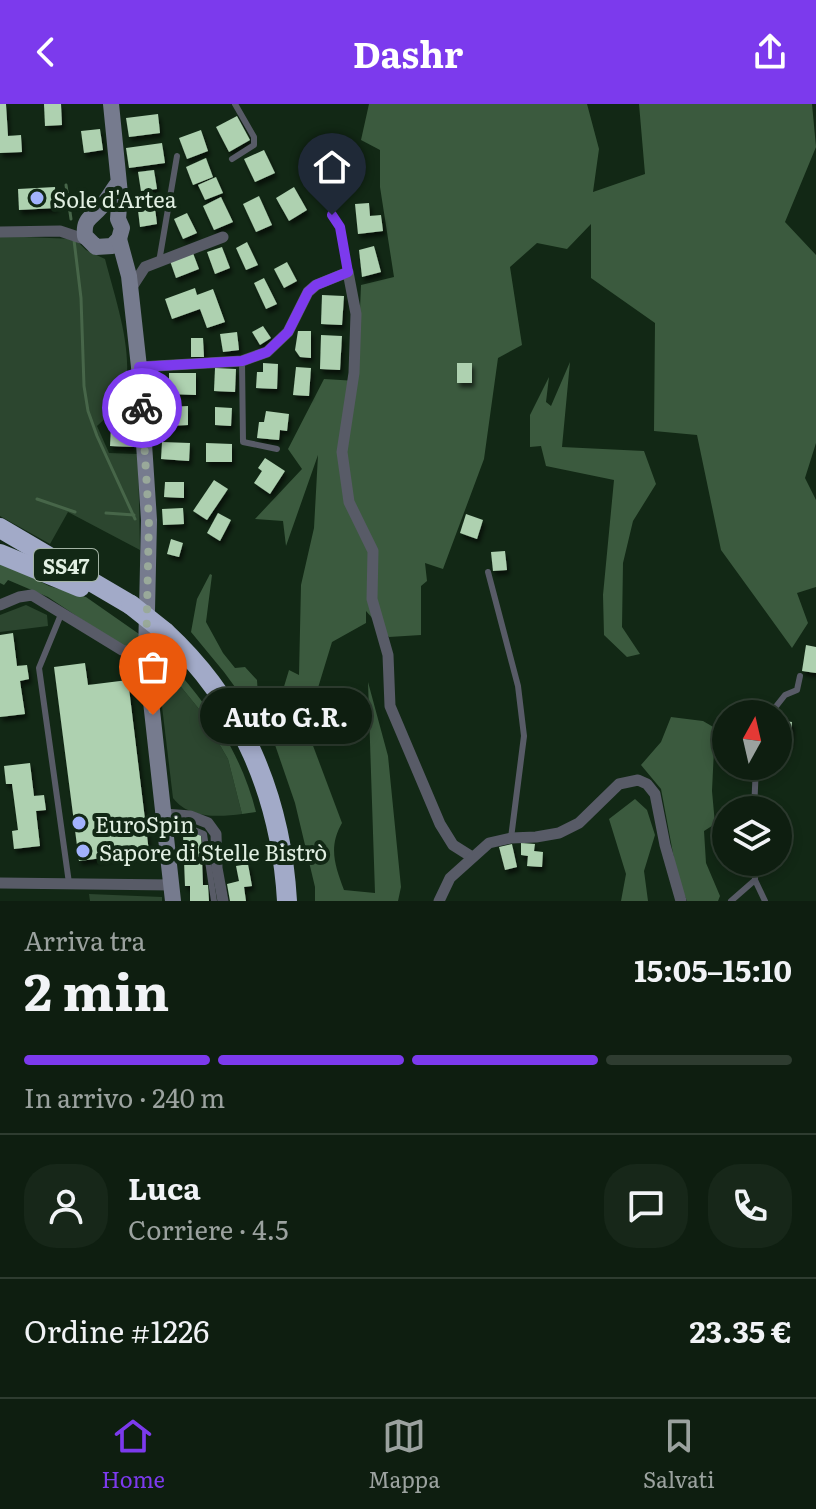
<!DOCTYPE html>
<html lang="it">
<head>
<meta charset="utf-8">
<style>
	:root { --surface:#0e1e10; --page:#172719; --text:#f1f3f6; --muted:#9ba29f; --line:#2e3c30; --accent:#7c3aed }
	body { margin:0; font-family:Literata,serif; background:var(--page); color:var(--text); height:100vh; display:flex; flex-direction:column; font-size:30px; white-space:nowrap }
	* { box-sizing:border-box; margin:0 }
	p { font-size:26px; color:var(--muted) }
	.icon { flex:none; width:44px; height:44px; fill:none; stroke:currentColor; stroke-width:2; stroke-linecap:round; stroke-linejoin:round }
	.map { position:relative; height:797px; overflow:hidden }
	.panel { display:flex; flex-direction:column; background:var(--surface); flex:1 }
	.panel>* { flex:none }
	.needle { width:52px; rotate:8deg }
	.fabs { position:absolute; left:712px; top:596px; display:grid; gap:16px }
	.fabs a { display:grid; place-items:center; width:80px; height:80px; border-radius:50%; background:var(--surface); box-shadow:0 4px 12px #0003,0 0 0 2px var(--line); font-size:40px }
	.pin { position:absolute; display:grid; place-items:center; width:68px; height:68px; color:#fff; margin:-82px -34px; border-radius:50% 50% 50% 0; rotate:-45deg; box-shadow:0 0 8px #0007 }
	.pin .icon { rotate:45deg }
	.courier { position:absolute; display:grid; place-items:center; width:80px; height:80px; margin:-40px; border:6px solid #7c3aed; border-radius:50%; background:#fff; color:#222; box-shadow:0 2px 10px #0007 }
	.bubble { position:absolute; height:56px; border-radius:28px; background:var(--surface); box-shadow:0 4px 12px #0003,0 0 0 2px var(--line); font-size:26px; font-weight:700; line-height:56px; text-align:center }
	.head em { font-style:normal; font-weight:700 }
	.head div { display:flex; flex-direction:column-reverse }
	.head { display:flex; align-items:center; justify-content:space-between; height:136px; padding:0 24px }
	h1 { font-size:52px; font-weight:700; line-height:60px }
	.bar { display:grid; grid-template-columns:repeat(4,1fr); gap:12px 8px; align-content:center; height:96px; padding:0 24px }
	.bar i { height:10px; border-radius:6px; background:var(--line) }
	.bar .active { background:var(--accent) }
	.bar p { grid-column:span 4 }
	.line { display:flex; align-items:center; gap:20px; padding:0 24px; border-top:2px solid var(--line) }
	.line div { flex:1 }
	.round { display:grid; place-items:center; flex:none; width:84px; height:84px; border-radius:32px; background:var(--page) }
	header { display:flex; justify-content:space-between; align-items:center; height:104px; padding:0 24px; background:var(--accent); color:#fff; font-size:36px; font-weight:700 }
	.menu { display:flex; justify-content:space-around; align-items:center; height:112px; border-top:2px solid var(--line); background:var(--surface); font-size:22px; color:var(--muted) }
	.menu a { display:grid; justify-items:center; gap:4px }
	.menu .active { color:var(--accent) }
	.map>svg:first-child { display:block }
	.green { fill:#2c462f }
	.forest { fill:#3b5a3e }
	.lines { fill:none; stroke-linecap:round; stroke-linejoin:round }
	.stream { stroke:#476649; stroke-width:3 }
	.building { fill:#aed1b0; filter:url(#shadow) }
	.lane { stroke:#585b67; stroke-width:6 }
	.street { stroke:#585b67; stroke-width:11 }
	.secondary { stroke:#767b8e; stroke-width:16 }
	.highway { stroke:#a2aac8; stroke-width:20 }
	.highway-bridge { stroke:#a2aac8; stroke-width:20 }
	.done { stroke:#99a99a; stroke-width:8; stroke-dasharray:0 14.4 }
	.route { stroke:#7c3aed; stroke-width:10 }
	.poi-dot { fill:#a2b2fd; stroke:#122815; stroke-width:3 }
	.labels { text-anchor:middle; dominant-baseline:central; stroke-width:8; stroke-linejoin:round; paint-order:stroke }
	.shield { fill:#122815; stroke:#a3b3a4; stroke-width:2 }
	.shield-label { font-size:20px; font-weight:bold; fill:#e1efe2 }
	.poi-label { font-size:22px; fill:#e1efe2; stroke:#122815; text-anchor:start }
</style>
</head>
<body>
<header><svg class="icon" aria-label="back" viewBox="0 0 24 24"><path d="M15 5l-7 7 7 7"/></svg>Dashr<svg class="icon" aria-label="share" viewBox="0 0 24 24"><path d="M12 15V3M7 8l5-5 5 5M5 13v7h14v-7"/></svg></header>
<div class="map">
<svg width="816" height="797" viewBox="0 0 816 797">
	<defs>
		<filter id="shadow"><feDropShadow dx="2.5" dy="4.5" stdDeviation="2" flood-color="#0009"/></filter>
	</defs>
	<rect width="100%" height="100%" fill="#122815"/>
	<g class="green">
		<path d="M0 132 75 135 86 146 105 155C115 194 135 250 124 289 120 303 107 313 97 322L109 349 138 350 140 446 68 408 50 440 0 412Z"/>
		<polygon points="26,501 47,511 48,522 0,528 0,511"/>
		<path d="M156 552 199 605 228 655 242 710C219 713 189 715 173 694Z"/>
		<polygon points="89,790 162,793 162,797 90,797"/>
	</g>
	<g class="forest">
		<path d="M369 0H587L599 45 593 88 645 70 639 0H812L816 43 785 118 816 151V339L805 374 816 396V483L797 489 808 519 792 544 721 446 697 331 654 327 655 219 591 174V120L567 145 537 139 510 163 522 241 498 254 484 355 443 465 425 459 427 477 421 482V531L389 533 366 507V519L332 538 306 623 342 719C328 743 335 762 344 786L375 789 368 578 388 652 401 783 398 797H315V783L295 699 273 635 224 568 191 528 197 495 210 470 212 471 206 518 223 549 235 564 245 563 257 576 258 592 276 609 289 566 299 571 301 481 314 424 318 351 286 442 283 417 255 415 302 365 288 345 324 275 357 277 361 181 394 173 380 83V46L361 36Z"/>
		<polygon points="570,258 562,343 644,347 656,380 633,417 623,459 622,523 640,550 627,553 604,531 603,491 614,376 546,362 541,342 530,343 530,311 549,273 546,298 551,302"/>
		<polygon points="0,457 49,482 86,493 139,530 138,540 123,543 48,493 8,476 4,481 0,479"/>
		<path d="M155 544C201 589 240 644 256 708L242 710 228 655 199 605 156 552Z"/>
		<polygon points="671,613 703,617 715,624 712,687 715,720 704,727 706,759 720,792 718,797 687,797 678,776 661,685 641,661 661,638"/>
		<polygon points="635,695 647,706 655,731 644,767 648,797 621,797 626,770 609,715"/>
	</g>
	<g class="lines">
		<g class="stream">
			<polyline points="66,81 71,115"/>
			<polyline points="74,136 81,194 84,282 88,307 97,332 135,415"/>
			<polyline points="37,395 75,408"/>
			<polyline points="106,409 134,411"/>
		</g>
	</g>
	<g class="building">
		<polygon points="0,0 6,0 8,32 21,31 22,48 0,49"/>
		<polygon points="44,0 61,0 62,21 45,22"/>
		<polygon points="158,10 160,29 129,33 126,14"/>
		<polygon points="237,12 250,36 229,48 216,23"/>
		<polygon points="100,25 103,46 84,49 81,27"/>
		<polygon points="201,26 208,47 187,55 179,34"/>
		<polygon points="162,39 165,59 129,64 126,44"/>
		<polygon points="264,46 275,69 255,78 244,55"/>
		<polygon points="206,54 213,73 193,81 186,63"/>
		<polygon points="154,66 157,85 141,87 138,68"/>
		<polygon points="216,73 223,89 205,96 198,81"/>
		<polygon points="55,83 56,104 19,106 18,85"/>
		<polygon points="294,83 307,106 289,117 276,94"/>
		<polygon points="259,92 272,121 256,128 243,100"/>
		<polygon points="221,93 233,118 214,126 203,102"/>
		<polygon points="154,96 157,120 140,123 137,98"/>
		<polygon points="369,99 370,112 381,111 383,127 358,130 355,100"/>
		<polygon points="187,109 197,129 183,135 174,115"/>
		<polygon points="247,138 258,161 246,166 236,144"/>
		<polygon points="374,142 381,168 362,173 359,146"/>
		<polygon points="222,143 230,164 215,170 207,148"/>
		<polygon points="193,149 199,165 176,174 170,157"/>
		<polygon points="287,158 297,177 284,184 274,165"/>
		<polygon points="264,174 277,200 266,205 254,179"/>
		<polygon points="195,184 197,191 213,185 225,218 207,224 200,205 172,215 165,195"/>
		<polygon points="322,191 344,192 342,221 321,220"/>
		<polygon points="263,222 271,234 260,241 252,228"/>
		<polygon points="298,227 311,227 311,254 300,253 295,246"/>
		<polygon points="237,228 239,246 223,248 220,230"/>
		<polygon points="321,231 342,232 340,266 320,265"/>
		<polygon points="191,234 203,234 204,253 191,253"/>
		<polygon points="263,259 278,260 277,285 256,284 257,268 263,268"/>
		<rect x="457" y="259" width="15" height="20"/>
		<polygon points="296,263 311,264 309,292 293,291"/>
		<polygon points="215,264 236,265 235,288 214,287"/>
		<polygon points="169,269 196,269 196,291 169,290"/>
		<polygon points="188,302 188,321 168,322 168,303"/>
		<polygon points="215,303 232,304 231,322 215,321"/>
		<polygon points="266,307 289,310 287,327 280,326 279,336 257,334 259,318 264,318"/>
		<polygon points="111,321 134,322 133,343 110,342"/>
		<polygon points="162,338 190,339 189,357 161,355"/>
		<polygon points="206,339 232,340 232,358 206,358"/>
		<polygon points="265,354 285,367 270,390 254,379 262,367 258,364"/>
		<polygon points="214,376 228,385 207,416 193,407"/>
		<polygon points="165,378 184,378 184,394 164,393"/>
		<polygon points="183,404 184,420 163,421 162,405"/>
		<polygon points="218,409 231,416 220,437 207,429"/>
		<polygon points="466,410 483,416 477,435 460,429"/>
		<polygon points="171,435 183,439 179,453 167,450"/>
		<polygon points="505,447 507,466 493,467 491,448"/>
		<polygon points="13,529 17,562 27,561 29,575 20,577 25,610 0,613 0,531"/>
		<polygon points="806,541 816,543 816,569 802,567"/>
		<polygon points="85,559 88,581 128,576 149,748 79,757 54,563"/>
		<polygon points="778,616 792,618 790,639 778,638"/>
		<polygon points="30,659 34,692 44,691 46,706 36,707 40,742 14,745 12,727 18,726 12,680 6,680 4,662"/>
		<polygon points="201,729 203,781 208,781 209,797 190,797 190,782 185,782 183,730"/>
		<polygon points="521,739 535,740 534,747 543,748 542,763 527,762 528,752 521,751"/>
		<polygon points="512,740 517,763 505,766 499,743"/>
		<polygon points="248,760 252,782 244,783 246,797 230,797 227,780 239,777 236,762"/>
	</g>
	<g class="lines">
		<g class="lane">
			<polyline points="232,55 254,41 254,33 235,0"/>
			<polyline points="332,111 340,123 348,168"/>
			<polyline points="159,158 177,52"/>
			<polyline points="242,257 243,338 277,345"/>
			<polyline points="488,468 518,582 524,632 511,734"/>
			<polyline points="62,508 39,564 69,779"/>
			<polyline points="770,610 785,591 797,586 800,572"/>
			<polyline points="754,706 756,662"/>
			<polyline points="167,724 187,723 204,730 214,797"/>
			<polyline points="755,758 755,776"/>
			<polyline points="731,797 755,776 765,797"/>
		</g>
		<g class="street">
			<polyline points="0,128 60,127 87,136"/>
			<polyline points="130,186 145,163 223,133"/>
			<polyline points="139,263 242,257 267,248 288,228 308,188 316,181 348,168 356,210 354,269 342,348 349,398 373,447 372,495 388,551 390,602 440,720 453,741 472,753"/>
			<polyline points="0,501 19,493 32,491 122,546 146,552"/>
			<polyline points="165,710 190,712 208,719 216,730 217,764 223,797"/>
			<polyline points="0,779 173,781"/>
			<polyline points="439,797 450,774 489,739 511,734 536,733 559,729 579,719 619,680 638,676 647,680 655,690 665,741 681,797"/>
		</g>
		<g class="secondary">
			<path d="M111 0 120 90 118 115 122 124 119 135 112 142 96 143 85 132C83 114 92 114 101 103 107 96 112 87 118 79"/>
			<polyline points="119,135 129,172 139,263 149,416 146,552 173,797"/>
		</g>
		<g class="highway">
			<polyline points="0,424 131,501"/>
			<polyline points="0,450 80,483"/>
			<path d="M165 528C242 599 281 693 287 797"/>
		</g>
		<polyline class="highway-bridge" points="131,501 165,528"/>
	</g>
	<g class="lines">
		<polyline class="done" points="142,304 149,416 146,552 153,611"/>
		<polyline class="route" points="142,304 139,263 242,257 267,248 288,228 308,188 316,181 348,168 340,123 332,111"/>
	</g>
	<g class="poi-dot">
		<circle cx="37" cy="94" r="8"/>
		<circle cx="79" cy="719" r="8"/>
		<circle cx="83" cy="747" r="8"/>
	</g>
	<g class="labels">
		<rect class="shield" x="34" y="445" width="64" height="32" rx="6"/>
		<g class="shield-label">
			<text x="66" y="461">SS47</text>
		</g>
		<g class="poi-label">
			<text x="53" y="94">Sole d'Artea</text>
			<text x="95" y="719">EuroSpin</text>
			<text x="99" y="747">Sapore di Stelle Bistrò</text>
		</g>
	</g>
</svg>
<div class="fabs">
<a><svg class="needle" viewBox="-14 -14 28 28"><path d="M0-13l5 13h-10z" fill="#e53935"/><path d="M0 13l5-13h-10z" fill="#9ba29f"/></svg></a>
<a><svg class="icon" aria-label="layers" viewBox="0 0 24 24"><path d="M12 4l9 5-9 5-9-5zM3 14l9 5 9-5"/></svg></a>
</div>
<div class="pin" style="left:153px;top:611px;background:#ea580c"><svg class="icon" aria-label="bag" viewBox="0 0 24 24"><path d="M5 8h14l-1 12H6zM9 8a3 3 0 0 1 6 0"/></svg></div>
<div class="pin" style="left:332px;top:111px;background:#1f2937"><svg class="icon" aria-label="home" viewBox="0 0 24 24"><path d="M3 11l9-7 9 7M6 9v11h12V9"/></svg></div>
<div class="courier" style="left:142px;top:304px"><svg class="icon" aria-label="bike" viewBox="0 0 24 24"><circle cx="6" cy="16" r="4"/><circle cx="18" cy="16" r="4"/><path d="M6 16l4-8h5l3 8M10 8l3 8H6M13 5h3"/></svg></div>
<div class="bubble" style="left:200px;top:584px;width:172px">Auto G.R.</div>
</div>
<section class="panel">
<div class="head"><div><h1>2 min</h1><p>Arriva tra</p></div><em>15:05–15:10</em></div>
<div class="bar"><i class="active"></i><i class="active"></i><i class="active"></i><i></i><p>In arrivo · 240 m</p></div>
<div class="line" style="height:144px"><a class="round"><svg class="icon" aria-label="person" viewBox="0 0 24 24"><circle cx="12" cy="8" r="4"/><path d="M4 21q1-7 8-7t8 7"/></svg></a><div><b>Luca</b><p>Corriere · 4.5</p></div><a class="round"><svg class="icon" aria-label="chat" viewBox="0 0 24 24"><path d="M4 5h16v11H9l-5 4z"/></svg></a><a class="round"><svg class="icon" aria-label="phone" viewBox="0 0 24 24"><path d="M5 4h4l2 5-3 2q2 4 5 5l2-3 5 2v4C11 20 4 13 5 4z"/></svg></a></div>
<div class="line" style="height:104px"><div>Ordine #1226</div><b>23.35 €</b></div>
</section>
<nav class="menu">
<a class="active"><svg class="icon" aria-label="home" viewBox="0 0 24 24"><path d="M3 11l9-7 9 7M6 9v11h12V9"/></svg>Home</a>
<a><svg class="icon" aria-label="map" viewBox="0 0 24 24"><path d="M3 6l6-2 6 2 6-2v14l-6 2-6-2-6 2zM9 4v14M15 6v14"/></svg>Mappa</a>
<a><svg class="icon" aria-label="saved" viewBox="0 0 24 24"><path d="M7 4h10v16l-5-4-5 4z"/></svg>Salvati</a>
</nav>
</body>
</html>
